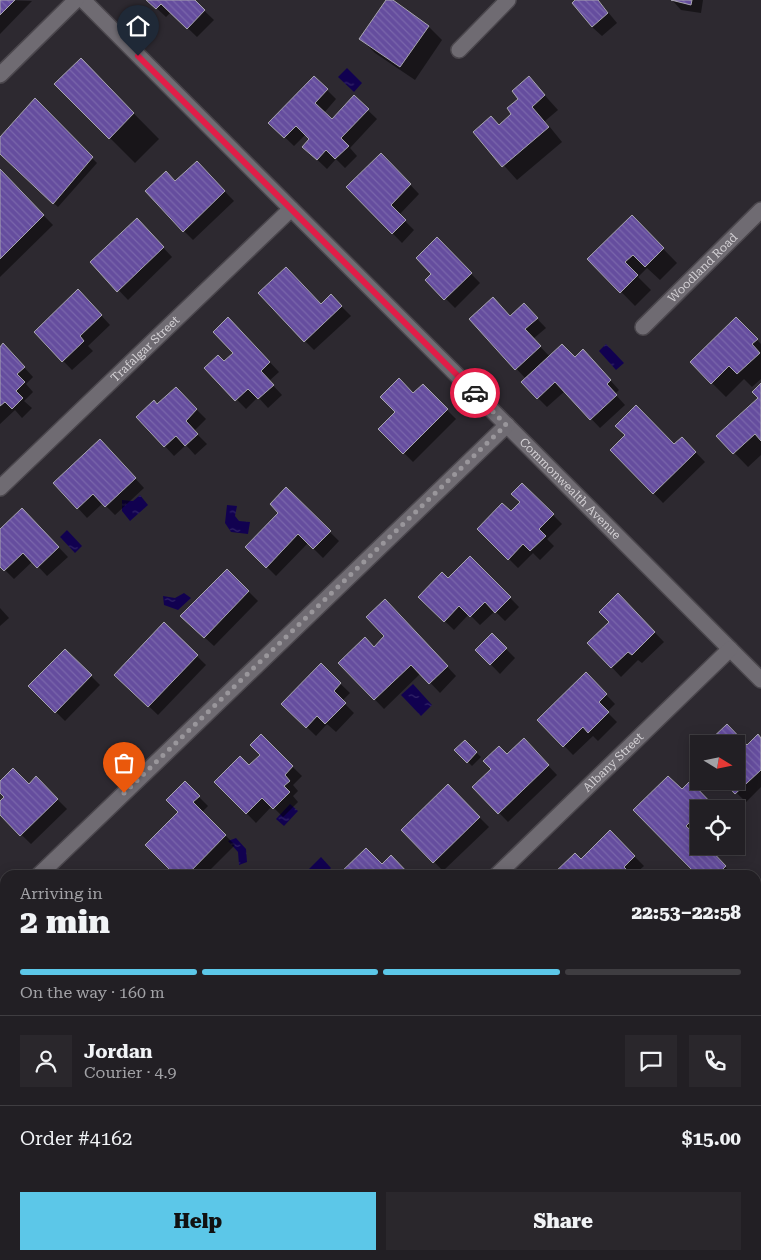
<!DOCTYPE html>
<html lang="en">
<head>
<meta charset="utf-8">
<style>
	:root { --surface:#221f24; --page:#2a272c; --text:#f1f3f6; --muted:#a2a2a6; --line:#3f3d41; --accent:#5cc7e8 }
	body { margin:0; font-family:"Roboto Serif",serif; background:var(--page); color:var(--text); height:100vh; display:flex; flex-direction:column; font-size:19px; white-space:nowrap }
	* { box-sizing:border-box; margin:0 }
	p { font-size:16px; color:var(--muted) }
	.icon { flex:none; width:28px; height:28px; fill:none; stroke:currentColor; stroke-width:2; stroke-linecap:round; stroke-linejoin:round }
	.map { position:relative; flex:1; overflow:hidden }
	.panel { position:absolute; left:0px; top:870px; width:761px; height:390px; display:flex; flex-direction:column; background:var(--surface); border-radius:15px 15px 0 0; box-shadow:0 2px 12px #0003,0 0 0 1px var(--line) }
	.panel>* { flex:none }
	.needle { width:32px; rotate:100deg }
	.controls { position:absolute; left:690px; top:735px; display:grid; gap:10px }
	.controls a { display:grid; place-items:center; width:55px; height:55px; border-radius:0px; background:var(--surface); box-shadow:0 2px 12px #0003,0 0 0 1px var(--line); font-size:25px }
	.pin { position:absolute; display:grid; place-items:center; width:42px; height:42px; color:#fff; margin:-51px -21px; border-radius:50% 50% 50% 0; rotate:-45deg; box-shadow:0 0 5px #0007 }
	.pin .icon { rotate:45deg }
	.courier { position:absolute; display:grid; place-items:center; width:50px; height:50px; margin:-25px; border:4px solid #e11d48; border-radius:50%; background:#fff; color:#222; box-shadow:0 1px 6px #0007 }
	.overview em { font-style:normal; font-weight:800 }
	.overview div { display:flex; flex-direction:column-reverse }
	.overview { display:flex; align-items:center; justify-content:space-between; height:85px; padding:0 20px }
	h1 { font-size:32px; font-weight:800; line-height:38px }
	.bar { display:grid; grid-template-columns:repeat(4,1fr); gap:8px 5px; align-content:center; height:60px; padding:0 20px }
	.bar i { height:6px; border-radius:4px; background:var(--line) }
	.bar .on { background:var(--accent) }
	.bar p { grid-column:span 4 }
	.line { display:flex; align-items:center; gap:12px; padding:0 20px; border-top:1px solid var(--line) }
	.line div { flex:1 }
	.round { display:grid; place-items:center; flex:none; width:52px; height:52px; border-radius:0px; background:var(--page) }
	.action { display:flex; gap:10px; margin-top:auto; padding:10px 20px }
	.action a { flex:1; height:58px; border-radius:0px; background:var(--accent); color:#111; font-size:20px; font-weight:800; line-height:58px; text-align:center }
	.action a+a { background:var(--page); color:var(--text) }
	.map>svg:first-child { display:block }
	.water { fill:url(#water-ripples) }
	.shadow { fill:#0007 }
	.building { fill:url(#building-back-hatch); stroke:#a8a6af }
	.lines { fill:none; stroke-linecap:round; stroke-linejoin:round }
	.minor-casing { stroke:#4b474d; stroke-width:18 }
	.minor { stroke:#6f6b72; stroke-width:15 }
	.done { stroke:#99969b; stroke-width:5; stroke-dasharray:0 9 }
	.route { stroke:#e11d48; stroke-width:6 }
	.labels { text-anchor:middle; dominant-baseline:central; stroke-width:4.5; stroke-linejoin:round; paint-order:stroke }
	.street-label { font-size:12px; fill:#d3d0d4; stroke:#2d2930 }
</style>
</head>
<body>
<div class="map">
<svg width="761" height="1260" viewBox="0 0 761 1260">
	<defs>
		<pattern id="water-ripples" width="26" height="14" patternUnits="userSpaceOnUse" patternTransform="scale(1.25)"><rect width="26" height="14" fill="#110150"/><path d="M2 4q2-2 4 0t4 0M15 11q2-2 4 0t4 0" fill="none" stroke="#332568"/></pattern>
		<pattern id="building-back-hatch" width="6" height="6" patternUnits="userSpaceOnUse" patternTransform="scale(1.25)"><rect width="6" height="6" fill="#654d9e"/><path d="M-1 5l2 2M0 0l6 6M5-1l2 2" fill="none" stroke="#7a66ab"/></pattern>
	</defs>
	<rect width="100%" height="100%" fill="#2d2930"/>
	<g class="water">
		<polygon points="347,68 362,83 354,92 338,77"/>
		<polygon points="606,344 624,363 616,370 599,351"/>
		<polygon points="140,495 148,505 130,521 122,511 122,500 133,501"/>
		<polygon points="227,505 237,506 235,516 239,521 250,522 248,534 231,532 225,523"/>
		<polygon points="67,530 82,546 75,553 60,537"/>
		<polygon points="184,593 191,598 178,610 164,605 163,596 175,598"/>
		<polygon points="413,684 432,705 421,716 401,695"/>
		<polygon points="290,804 298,811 284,826 276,819"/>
		<polygon points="236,838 246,849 247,862 239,865 238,852 228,841"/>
		<polygon points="321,857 331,868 324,875 306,875 305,873"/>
	</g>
	<g class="shadow">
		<polygon points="0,0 32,1 0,34"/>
		<polygon points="148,0 193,0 214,20 197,37 171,12 166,17"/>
		<polygon points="388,0 390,0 428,26 442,40 415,80 375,53 361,39"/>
		<polygon points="577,0 598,0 617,23 602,36 592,27"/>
		<polygon points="672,0 703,0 701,13 681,10"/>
		<polygon points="81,60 159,139 135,163 56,84"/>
		<polygon points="314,77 336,99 324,113 332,121 354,97 377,119 350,148 357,156 345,168 336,159 327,169 304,147 311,139 306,134 294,146 270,123"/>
		<polygon points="529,78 558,110 545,121 562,142 517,180 474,132 499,126 513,114"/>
		<polygon points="35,100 97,163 58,207 0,152 0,138"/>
		<polygon points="381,154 419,194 399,215 414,230 402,243 347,187"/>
		<polygon points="0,171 53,225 0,277"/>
		<polygon points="206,172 234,201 193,240 184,231"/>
		<polygon points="632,217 677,263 660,280 647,268 638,277 651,290 635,306 589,259"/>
		<polygon points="146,229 172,257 128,300 92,262"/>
		<polygon points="437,239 480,283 455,308 427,280 433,274"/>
		<polygon points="331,296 351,316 314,350 305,341"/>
		<polygon points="87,300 110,325 88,346 93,351 72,370 35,332"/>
		<polygon points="524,305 546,328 533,339 550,357 592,360 619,390 615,394 625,405 600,428 565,391 547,407 538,398 526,379 470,319 510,317"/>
		<polygon points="736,319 761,344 761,379 752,387 744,379 726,397 712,383"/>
		<polygon points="238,328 279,372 269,381 282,395 268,408 258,397 246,409 206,368 224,363 235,353"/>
		<polygon points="0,348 12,354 33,377 26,384 33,392 24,401 32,408 22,418 15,410 0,424"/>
		<polygon points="761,385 761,455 748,467 718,436 760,398"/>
		<polygon points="423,386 456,419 413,462 380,429"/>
		<polygon points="176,389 206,419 194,431 207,444 195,455 186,445 174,456 138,417 158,406"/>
		<polygon points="682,438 705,462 663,503 612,450 674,446"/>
		<polygon points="109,450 144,488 115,515 103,503 87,518 55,483"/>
		<polygon points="522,484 562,524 547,539 554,546 540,560 533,553 518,568 479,529 511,513 521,502"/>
		<polygon points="286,489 339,541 323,558 308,543 276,576 247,547 280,513"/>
		<polygon points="22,509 68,557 47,576 33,561 14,579 0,565 0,530"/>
		<polygon points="470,557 519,607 505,621 495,611 480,625 469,614 454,630 420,597 448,580"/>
		<polygon points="227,570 258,601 214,646 191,625"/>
		<polygon points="618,595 664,642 642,663 638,660 621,677 589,643 611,622"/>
		<polygon points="0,608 9,618 0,626"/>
		<polygon points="394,610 456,676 440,693 421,673 384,709 340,663 374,648 386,636"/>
		<polygon points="164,624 206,665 158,715 116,675"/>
		<polygon points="492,635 515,658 500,674 477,650"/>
		<polygon points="65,650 100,685 65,721 30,686"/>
		<polygon points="321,665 350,693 342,701 354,713 336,732 327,724 316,736 283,704"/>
		<polygon points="586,674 615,704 607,712 617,722 598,741 593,736 573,755 539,720"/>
		<polygon points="727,725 747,746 761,739 761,787 746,802 724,781 736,781 736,744"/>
		<polygon points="261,736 302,776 293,785 298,791 293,796 298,802 283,817 272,806 256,823 216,782 249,767 261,755"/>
		<polygon points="524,740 557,775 508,822 474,787"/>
		<polygon points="465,742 481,757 472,766 456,750"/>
		<polygon points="36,778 67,809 31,844 0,814 0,803 6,797 0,791 0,783 29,786"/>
		<polygon points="185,783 208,806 202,812 235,845 205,875 177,875"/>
		<polygon points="448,786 489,827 443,871 403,830"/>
		<polygon points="699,809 699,832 695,836 699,846 705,846 733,875 698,875 635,810"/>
		<polygon points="610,832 644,866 634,875 554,875 581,861"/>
		<polygon points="366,849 382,866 391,857 409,875 339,875"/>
		<polygon points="169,1255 264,1255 268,1260 248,1260 246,1258 245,1260 170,1260"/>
		<polygon points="501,1255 602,1255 597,1260 506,1260"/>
	</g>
	<g class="building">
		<polygon points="0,0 15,0 0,15"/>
		<polygon points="146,0 195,0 205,10 187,29 161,4 156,9"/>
		<polygon points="386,0 393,0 429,26 400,67 359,39"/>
		<polygon points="575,0 598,0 608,13 592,27 572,3"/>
		<polygon points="671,0 692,0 691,5"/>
		<polygon points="81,58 134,113 109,139 54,84"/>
		<polygon points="314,76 328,89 315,103 332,119 354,95 369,109 341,138 349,146 335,159 326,150 317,160 302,147 309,139 296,126 284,138 268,123"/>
		<polygon points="529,76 545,95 532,107 549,127 502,167 473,132 491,116 499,125 511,114 507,108 518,99 512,91"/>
		<polygon points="35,98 93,157 53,204 0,154 0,137"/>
		<polygon points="381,153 411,184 391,205 406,220 392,234 346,187"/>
		<polygon points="197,161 225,191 183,232 145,191 166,171 175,181"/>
		<polygon points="0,169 44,215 0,259"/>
		<polygon points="632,215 664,248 645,267 633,255 625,262 638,275 620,293 587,259"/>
		<polygon points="137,218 164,247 117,292 90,262"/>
		<polygon points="437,237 472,273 444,300 425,280 431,274 416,258"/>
		<polygon points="286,267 321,304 331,294 342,306 304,342 258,293"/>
		<polygon points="78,289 102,315 80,336 84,341 62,362 34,332"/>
		<polygon points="493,297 510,316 524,303 538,318 525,329 541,346 515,370 469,319"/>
		<polygon points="228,317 270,362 261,371 274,385 258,399 248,389 235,401 204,368 218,355 224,361 233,353 213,332"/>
		<polygon points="736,317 758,339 752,344 760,353 737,374 729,366 711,384 690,362"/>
		<polygon points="3,343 25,367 17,374 25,382 16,391 23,398 12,409 5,402 0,406 0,347"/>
		<polygon points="562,344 575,357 583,349 611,380 607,384 617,395 590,420 555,382 537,399 521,382"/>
		<polygon points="399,378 413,393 423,384 448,409 403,454 378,429 395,412 380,397"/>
		<polygon points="761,383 761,441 755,434 733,454 716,436 758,398 752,392"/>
		<polygon points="176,387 197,409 186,421 198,434 185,446 176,436 164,447 136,417 154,400 157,404"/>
		<polygon points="636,405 674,444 682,437 696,452 653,494 610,450 625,435 615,426"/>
		<polygon points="100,439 136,478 105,507 93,494 77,509 53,483"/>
		<polygon points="522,483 554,514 539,529 546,536 530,551 523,544 508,560 477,529 502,503 511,511 520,502 511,494"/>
		<polygon points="286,487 331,531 313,549 298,534 266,568 245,547 278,513 270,504"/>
		<polygon points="22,508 59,547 37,568 23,553 4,571 0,567 0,529"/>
		<polygon points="470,556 511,597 495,613 485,602 470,617 459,606 444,622 418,597 442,572 448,578"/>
		<polygon points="227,569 249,591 204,638 180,616"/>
		<polygon points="618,593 655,632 632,655 628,652 611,668 587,643 609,622 599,612"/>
		<polygon points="385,599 448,666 429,684 411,665 374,700 338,663 365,637 374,647 384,636 366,617"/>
		<polygon points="164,622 198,655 148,707 114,675"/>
		<polygon points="492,633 507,648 490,665 475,650"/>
		<polygon points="65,649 92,675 55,713 28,686"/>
		<polygon points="321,663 341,683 334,691 346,703 325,724 317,716 306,728 281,704"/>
		<polygon points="586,672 607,694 599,702 609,712 588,733 583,727 563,747 537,720"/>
		<polygon points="727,724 747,745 758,734 761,738 761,770 735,794 723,781 736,781 736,744 706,744"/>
		<polygon points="261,734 293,766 285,775 290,781 284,786 290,792 273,809 262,798 246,814 214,782 240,756 249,765 260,755 250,745"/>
		<polygon points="524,738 549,765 498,814 472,787 491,769 483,761 499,746 507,754"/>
		<polygon points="465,740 477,752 467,763 454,750"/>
		<polygon points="13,768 29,784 36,776 58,799 20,836 0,815 0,801 4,797 0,793 0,781"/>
		<polygon points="668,776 682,789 690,781 717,809 699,809 699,813 686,826 699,838 699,846 707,846 726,866 717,875 697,875 633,810"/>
		<polygon points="185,781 200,796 193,802 226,835 187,875 175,875 145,845 178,812 166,800"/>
		<polygon points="448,784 480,817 433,863 401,830"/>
		<polygon points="610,830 635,856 624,867 632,875 552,875 575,853 581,859"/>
		<polygon points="366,848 382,864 391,855 409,874 338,875"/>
		<polygon points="135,869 141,875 129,875"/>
		<polygon points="761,1020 761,1072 756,1067 756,1024"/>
		<polygon points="5,1187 5,1205 0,1200 0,1192"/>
		<polygon points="761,1237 761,1260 737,1260 742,1255 756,1255 756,1241"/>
		<polygon points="168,1255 231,1255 227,1260 169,1260"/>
		<polygon points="241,1255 255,1255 249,1260 246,1260"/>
		<polygon points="523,1255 583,1255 578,1260 518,1260"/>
	</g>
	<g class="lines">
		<g class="minor-casing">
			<g id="minor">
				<path id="s1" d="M83 0 761 680"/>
				<polyline points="459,50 508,0"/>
				<polyline points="0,75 76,0"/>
				<path id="s2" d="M643 327 761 210"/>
				<path id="s3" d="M0 488 291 209"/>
				<polyline points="39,875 507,425"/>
				<path id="s4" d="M497 875 730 649"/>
				<polyline points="0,913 5,908"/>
				<polyline points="756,1181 761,1176"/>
				<polyline points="0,1255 4,1260"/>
				<polyline points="99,1260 104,1255"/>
				<polyline points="676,1260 681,1255"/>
			</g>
		</g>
		<use href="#minor" class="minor"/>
	</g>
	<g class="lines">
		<polyline class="done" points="124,793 506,425 475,393"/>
		<polyline class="route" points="138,56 475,393"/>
	</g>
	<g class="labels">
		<g class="street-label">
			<text stroke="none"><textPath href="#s2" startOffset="84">Woodland Road</textPath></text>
			<text stroke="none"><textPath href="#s3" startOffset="201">Trafalgar Street</textPath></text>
			<text stroke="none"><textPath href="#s1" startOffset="690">Commonwealth Avenue</textPath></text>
			<text stroke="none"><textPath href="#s4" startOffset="162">Albany Street</textPath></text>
		</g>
	</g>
</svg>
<div class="controls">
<a><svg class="needle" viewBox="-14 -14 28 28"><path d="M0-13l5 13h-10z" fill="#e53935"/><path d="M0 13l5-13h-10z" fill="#a2a2a6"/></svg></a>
<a><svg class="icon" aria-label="locate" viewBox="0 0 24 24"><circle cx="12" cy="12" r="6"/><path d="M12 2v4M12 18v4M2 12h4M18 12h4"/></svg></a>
</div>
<div class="pin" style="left:124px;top:793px;background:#ea580c"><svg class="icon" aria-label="bag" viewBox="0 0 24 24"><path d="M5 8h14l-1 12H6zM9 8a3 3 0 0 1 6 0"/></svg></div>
<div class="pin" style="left:138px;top:56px;background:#1f2937"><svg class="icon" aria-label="home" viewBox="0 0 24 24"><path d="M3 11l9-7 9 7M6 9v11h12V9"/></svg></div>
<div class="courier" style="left:475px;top:393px"><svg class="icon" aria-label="car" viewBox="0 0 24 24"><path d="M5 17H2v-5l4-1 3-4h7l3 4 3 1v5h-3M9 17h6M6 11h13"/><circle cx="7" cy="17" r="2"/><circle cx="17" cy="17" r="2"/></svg></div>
<section class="panel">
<div class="overview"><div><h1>2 min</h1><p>Arriving in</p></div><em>22:53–22:58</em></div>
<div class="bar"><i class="on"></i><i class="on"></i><i class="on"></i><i></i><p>On the way · 160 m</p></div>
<div class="line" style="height:90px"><a class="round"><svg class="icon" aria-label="person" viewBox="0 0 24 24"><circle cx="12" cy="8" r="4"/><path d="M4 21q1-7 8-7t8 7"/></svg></a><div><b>Jordan</b><p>Courier · 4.9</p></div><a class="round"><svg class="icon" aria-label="chat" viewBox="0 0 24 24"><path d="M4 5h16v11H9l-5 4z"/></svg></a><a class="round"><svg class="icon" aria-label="phone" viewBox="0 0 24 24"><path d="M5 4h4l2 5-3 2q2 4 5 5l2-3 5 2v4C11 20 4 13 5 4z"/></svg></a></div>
<div class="line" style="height:65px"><div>Order #4162</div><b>$15.00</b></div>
<div class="action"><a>Help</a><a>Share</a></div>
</section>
</div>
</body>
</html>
